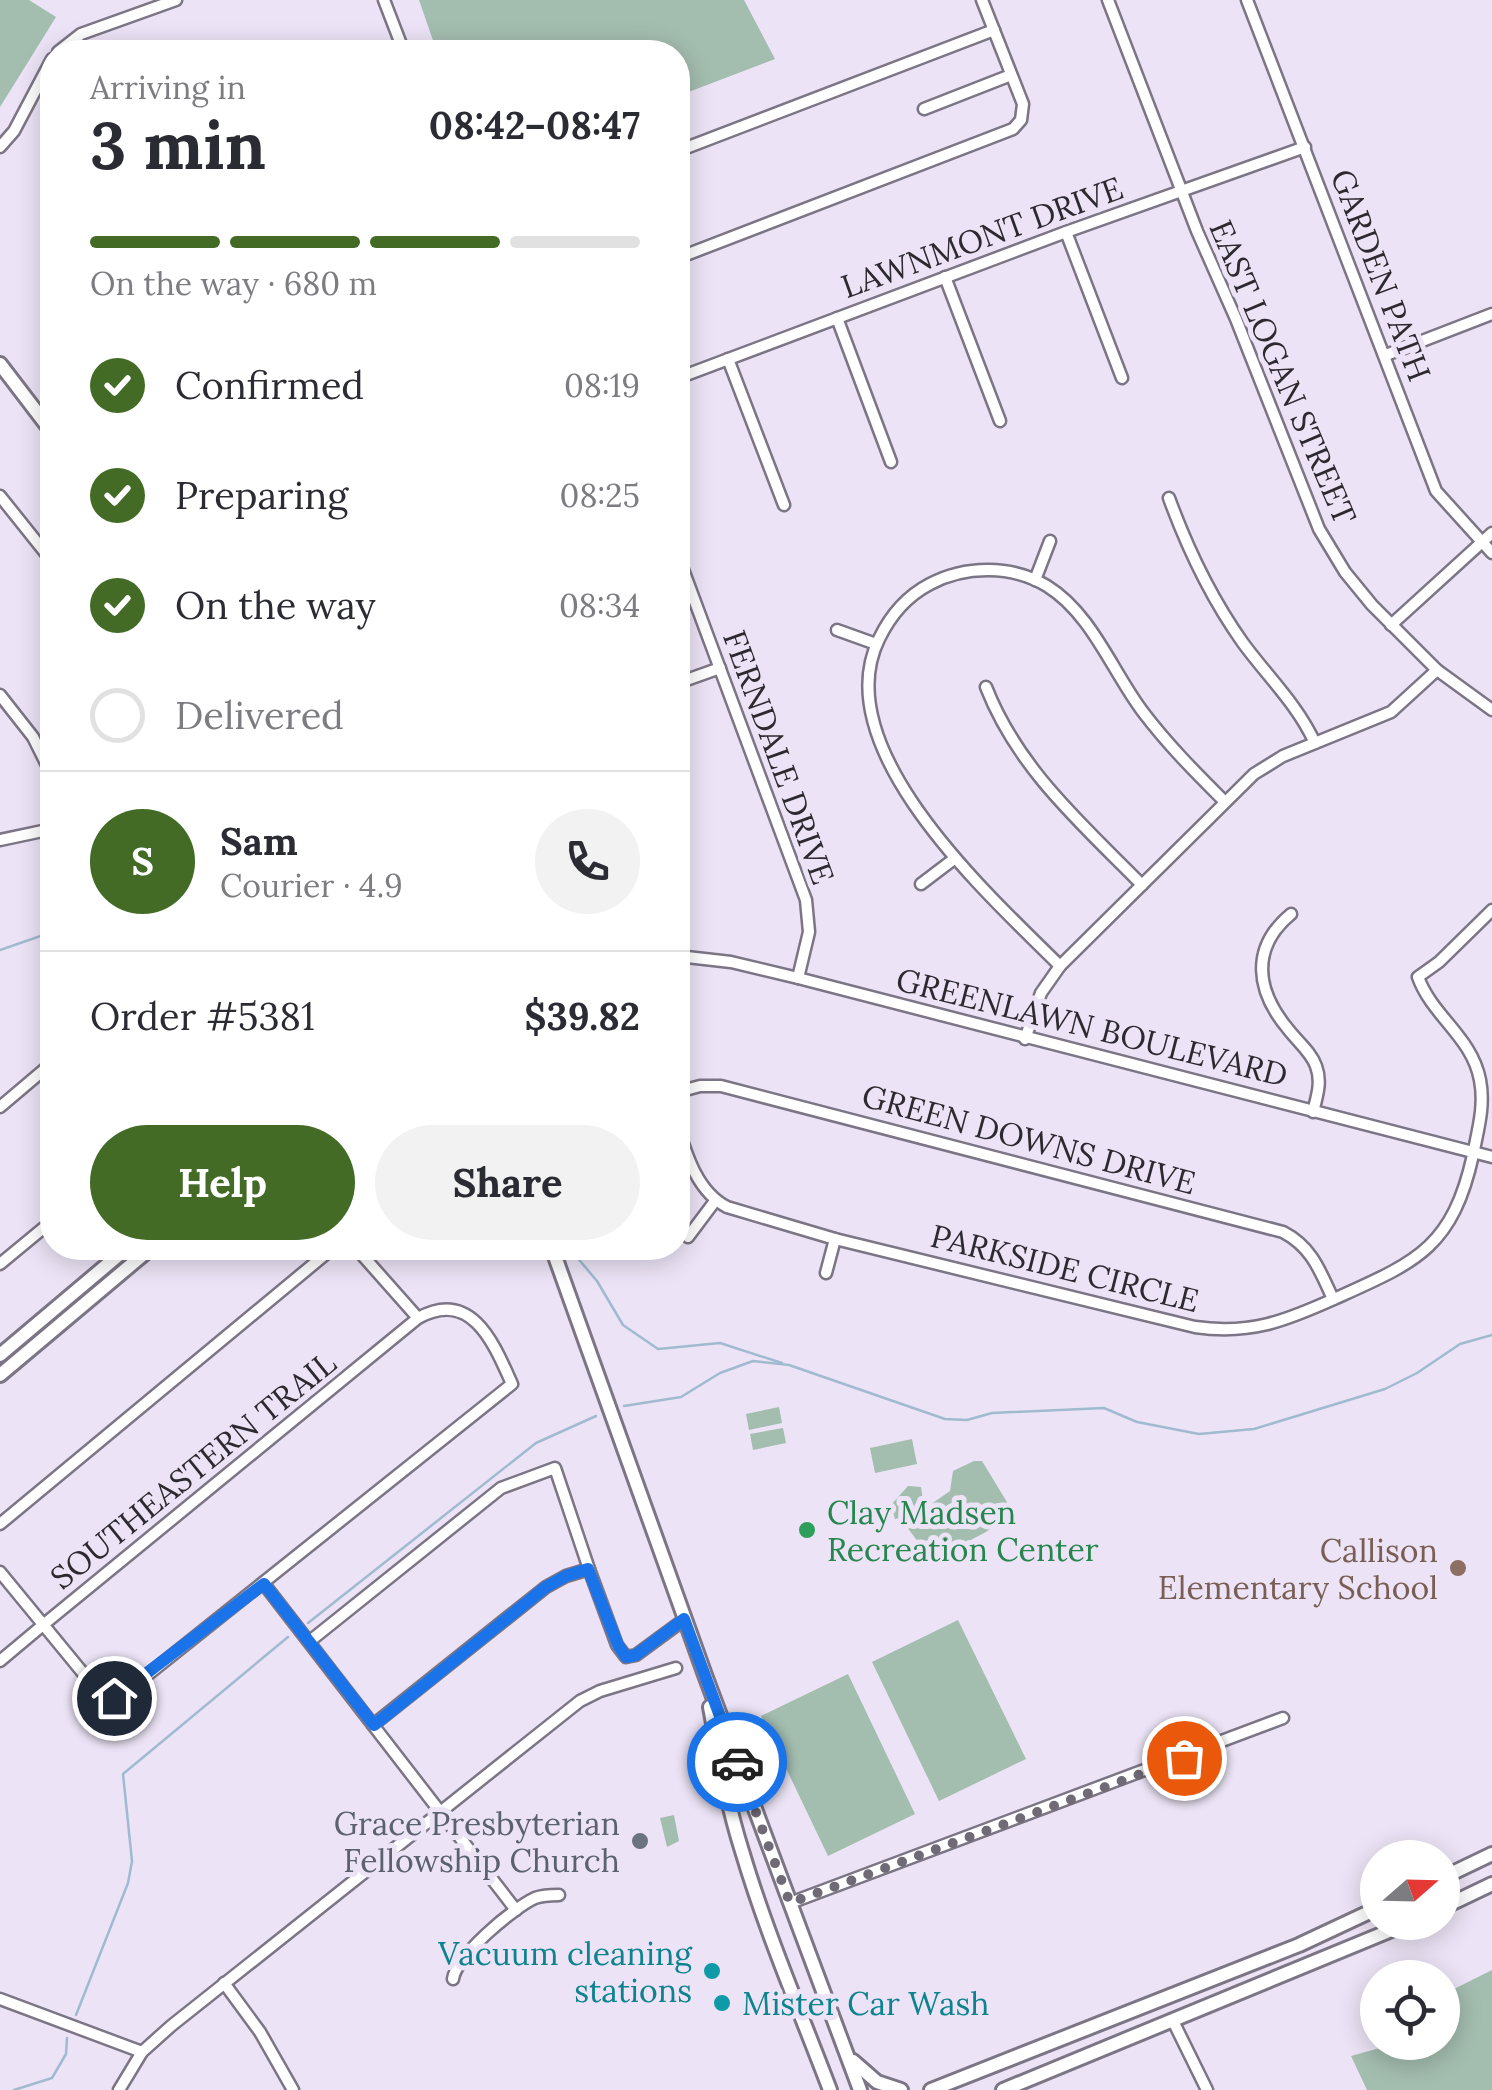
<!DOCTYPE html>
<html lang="en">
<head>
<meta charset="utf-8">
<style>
	:root { --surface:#fff; --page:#f2f2f3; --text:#2b2b33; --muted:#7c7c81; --line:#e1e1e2; --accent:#436b26 }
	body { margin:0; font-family:Lora,serif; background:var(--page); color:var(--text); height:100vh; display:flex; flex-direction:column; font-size:38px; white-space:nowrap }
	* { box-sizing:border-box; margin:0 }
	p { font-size:32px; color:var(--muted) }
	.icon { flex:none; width:55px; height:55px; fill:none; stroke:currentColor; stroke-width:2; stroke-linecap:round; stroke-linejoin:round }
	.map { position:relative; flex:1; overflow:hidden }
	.side { position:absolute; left:40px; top:40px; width:650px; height:1220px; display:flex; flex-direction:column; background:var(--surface); border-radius:40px; box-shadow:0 5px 25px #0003 }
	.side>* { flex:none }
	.needle { width:65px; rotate:70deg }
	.fabs { position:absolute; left:1360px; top:1840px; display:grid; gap:20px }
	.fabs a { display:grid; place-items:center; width:100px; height:100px; border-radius:50%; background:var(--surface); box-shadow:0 5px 25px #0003; font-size:50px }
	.pin { position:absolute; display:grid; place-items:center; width:85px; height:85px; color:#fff; margin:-42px; border:5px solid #fff; border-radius:50%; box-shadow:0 2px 10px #0007 }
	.courier { position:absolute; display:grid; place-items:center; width:100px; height:100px; margin:-50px; border:8px solid #1a73e8; border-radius:50%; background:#fff; color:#222; box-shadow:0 2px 12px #0007 }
	.overview em { font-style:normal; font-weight:700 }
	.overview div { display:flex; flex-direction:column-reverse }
	.overview { display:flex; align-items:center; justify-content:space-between; height:170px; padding:0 50px }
	h1 { font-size:65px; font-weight:700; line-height:75px }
	.bar { display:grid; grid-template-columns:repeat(4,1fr); gap:15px 10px; align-content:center; height:120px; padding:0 50px }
	.bar i { height:12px; border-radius:8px; background:var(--line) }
	.bar .active { background:var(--accent) }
	.bar p { grid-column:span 4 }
	.line { display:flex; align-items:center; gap:25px; padding:0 50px; border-top:2px solid var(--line) }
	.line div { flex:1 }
	.round { display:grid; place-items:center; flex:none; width:105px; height:105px; border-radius:52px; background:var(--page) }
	ol { padding:0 50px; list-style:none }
	li { display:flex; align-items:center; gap:30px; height:110px }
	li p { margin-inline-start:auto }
	li .icon { padding:10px; border-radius:50%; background:var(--accent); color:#fff; stroke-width:4 }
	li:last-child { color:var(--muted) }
	li i { width:55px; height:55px; border:5px solid var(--line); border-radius:50% }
	.cta { display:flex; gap:20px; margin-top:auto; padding:20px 50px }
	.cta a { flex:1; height:115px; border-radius:60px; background:var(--accent); color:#fff; font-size:40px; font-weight:700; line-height:115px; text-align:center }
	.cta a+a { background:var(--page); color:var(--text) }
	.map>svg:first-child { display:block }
	.green { fill:#a3bdaf }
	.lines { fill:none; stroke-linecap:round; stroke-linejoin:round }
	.stream { stroke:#a0bad0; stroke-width:2.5 }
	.minor-casing { stroke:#7c7585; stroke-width:15 }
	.major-casing { stroke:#7c7585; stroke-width:18 }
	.minor { stroke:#fff; stroke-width:10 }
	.major { stroke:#fff; stroke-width:12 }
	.done { stroke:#6f6a75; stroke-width:10; stroke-dasharray:0 18 }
	.route { stroke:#1a73e8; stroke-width:12 }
	.leisure-dot { fill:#2e9e5b; stroke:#ece4f6; stroke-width:4 }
	.education-dot { fill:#8d6e63; stroke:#ece4f6; stroke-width:4 }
	.worship-dot { fill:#6b7280; stroke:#ece4f6; stroke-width:4 }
	.culture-dot { fill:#0f9aa8; stroke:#ece4f6; stroke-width:4 }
	.labels { text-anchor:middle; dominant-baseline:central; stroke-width:10; stroke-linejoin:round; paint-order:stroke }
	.street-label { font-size:32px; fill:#2c2930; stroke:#ece4f6 }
	.leisure-label { font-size:32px; fill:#27864d; stroke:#ece4f6; text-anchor:start }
	.education-label { font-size:32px; fill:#785e54; stroke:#ece4f6; text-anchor:end }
	.worship-label { font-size:32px; fill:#5b616d; stroke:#ece4f6; text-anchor:end }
	.culture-label { font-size:32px; fill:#0d838f; stroke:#ece4f6; text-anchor:end }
</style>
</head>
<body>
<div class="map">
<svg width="1492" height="2090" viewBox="0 0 1492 2090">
	<rect width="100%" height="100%" fill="#ece4f6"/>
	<g class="green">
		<polygon points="0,0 29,0 56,17 0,107"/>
		<polygon points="419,0 744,0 775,59 678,96 678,52 437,52"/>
		<polygon points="779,1407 782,1423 749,1430 746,1414"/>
		<polygon points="783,1428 786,1443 753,1450 750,1434"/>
		<polygon points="912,1439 917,1464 875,1473 870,1448"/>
		<path d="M974 1461H982L1010 1507C1008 1511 1006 1518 1002 1521 995 1529 941 1556 930 1558L904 1523 950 1491 953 1471Z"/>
		<polygon points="908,1486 921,1487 923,1501 905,1517 895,1519 891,1505"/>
		<polygon points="958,1620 1026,1759 939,1801 872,1662"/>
		<polygon points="848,1674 915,1814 828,1856 761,1716"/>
		<polygon points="674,1815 679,1841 667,1847 660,1818"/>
		<polygon points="1492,1970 1492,2090 1367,2090 1351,2056 1398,2043 1442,2042 1443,2002 1454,1989"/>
	</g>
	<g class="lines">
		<g class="stream">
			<polyline points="0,950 52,932"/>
			<polyline points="570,1249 597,1281 623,1325 658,1349 720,1343 782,1363"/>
			<polyline points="624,1406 681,1397 720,1373 753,1361 789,1365 945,1419 967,1420 992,1413 1104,1408 1137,1422 1199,1434 1254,1429 1385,1389 1417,1373 1460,1344 1492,1335"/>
			<polyline points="308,1623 536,1443 596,1416"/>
			<polyline points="76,2015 128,1883 132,1861 123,1774 288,1637"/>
			<polyline points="14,2090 52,2078 66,2054 67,2038"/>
		</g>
		<g class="minor-casing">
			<g id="minor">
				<polyline points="384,0 404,52"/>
				<polyline points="1108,0 1197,231 1236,319 1319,529 1345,572 1372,605 1437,670 1492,710"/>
				<polyline points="1247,0 1436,491 1492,553"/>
				<polyline points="58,52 81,34 176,0"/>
				<polyline points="924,109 1011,75"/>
				<polyline points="0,147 14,131 52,59"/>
				<polyline points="678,151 994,30"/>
				<polyline points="1066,232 1122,378"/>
				<polyline points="678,258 1013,129 1021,120 1023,104 982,0"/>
				<polyline points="945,277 1000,421"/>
				<polyline points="837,318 891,462"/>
				<polyline points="1386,355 1492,314"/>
				<polyline points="728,359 784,505"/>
				<polyline points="678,378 1066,232 1305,147"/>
				<polyline points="0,496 52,561"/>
				<path d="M1169 498C1188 550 1211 598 1243 643 1268 677 1297 704 1315 743"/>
				<polyline points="678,556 806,900 809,932 798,978"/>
				<polyline points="1035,580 1050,541"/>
				<polyline points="1391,625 1492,533"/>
				<polyline points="837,630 876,644"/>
				<polyline points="678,683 720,668"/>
				<path d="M986 687C1018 769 1082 824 1142 885"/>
				<polyline points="0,695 33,737 52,775"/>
				<polyline points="0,840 52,829"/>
				<polyline points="921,884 954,859"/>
				<path d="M1291 914C1250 948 1256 991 1288 1029 1297 1041 1311 1052 1316 1066 1322 1082 1317 1096 1313 1112"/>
				<polyline points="678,956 731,962 798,978 1492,1157"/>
				<path d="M1060 966C991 897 825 749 879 639 890 616 907 596 930 584 966 565 1012 565 1047 586 1092 614 1112 671 1143 712 1168 745 1196 773 1225 802"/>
				<polyline points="1025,1039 1041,993 1060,966 1254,774 1283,756 1391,712 1437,670"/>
				<path d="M678 1092 700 1086H721L1283 1232C1312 1247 1320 1271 1333 1299"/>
				<polyline points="0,1107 52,1063"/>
				<path d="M678 1128C687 1157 698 1192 727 1207L835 1239 1195 1327C1250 1335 1285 1321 1334 1299 1416 1262 1452 1249 1473 1155 1478 1129 1485 1106 1480 1080 1472 1037 1432 1016 1418 977L1439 962 1492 910"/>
				<polyline points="688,1237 715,1201"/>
				<polyline points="356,1248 418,1318"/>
				<polyline points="0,1264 52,1221"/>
				<polyline points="826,1273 835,1239"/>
				<polyline points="0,1524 333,1248"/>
				<path d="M0 1572 101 1695 107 1698 121 1696 512 1384C494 1344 472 1288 418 1318L43 1625 0 1661"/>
				<polyline points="264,1584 516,1910"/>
				<polyline points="310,1641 501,1488 555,1468 589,1569 617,1645 626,1657 636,1655 685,1619"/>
				<polyline points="373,1725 546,1587 566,1576 589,1569"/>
				<polyline points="790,1903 1283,1718"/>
				<path d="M453 1979C456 1956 513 1908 535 1898 543 1895 551 1895 559 1895"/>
				<polyline points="224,1983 260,2032 293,2090"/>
				<polyline points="0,1999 142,2052"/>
				<polyline points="1174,2023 1207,2090"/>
				<polyline points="119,2090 142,2052 171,2026 580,1701 600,1691 676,1668"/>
			</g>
		</g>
		<g class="major-casing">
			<g id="major">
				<polyline points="0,364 52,432"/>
				<polyline points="552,1248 705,1675 860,2090"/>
				<polyline points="0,1355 127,1248"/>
				<polyline points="0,1375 151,1248"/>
				<path d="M710 1707C719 1756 727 1804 742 1851 766 1932 800 2011 830 2090"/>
				<polyline points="1442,1878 1492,1854"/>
				<polyline points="1442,1908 1492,1884"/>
				<polyline points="853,2061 877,2082 901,2090"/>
				<polyline points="931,2090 1299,1945 1378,1908"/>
				<polyline points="1003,2090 1411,1922"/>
			</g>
		</g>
		<use href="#minor" class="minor"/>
		<use href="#major" class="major"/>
	</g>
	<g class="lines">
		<polyline class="done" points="737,1762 790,1903 1184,1758"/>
		<polyline class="route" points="114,1698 264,1584 374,1725 546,1587 566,1576 588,1569 618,1645 626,1657 636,1655 684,1619 737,1762"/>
	</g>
	<circle class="leisure-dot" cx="807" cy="1530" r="10"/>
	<circle class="education-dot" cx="1458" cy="1568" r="10"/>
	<circle class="worship-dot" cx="640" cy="1841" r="10"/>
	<g class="culture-dot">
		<circle cx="712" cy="1971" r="10"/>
		<circle cx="722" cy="2003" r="10"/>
	</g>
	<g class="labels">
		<g class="street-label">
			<text transform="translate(982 237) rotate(-20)">LAWNMONT DRIVE</text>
			<text transform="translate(1381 275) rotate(69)">GARDEN PATH</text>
			<text transform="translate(1283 372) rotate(67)">EAST LOGAN STREET</text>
			<text transform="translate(779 757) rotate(70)">FERNDALE DRIVE</text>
			<text transform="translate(1092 1027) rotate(14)">GREENLAWN BOULEVARD</text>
			<text transform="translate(1029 1139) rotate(15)">GREEN DOWNS DRIVE</text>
			<text transform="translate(1065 1268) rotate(14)">PARKSIDE CIRCLE</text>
			<text transform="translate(193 1470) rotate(-39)">SOUTHEASTERN TRAIL</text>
		</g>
		<g class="leisure-label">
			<text x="827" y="1512">Clay Madsen<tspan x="827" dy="37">Recreation Center</tspan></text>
		</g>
		<g class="education-label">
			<text x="1438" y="1550">Callison<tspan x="1438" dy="37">Elementary School</tspan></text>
		</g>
		<g class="worship-label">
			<text x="620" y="1823">Grace Presbyterian<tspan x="620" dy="37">Fellowship Church</tspan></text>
		</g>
		<g class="culture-label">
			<text x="692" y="1953">Vacuum cleaning<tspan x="692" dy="37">stations</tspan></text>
			<text x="742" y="2003" text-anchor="start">Mister Car Wash</text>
		</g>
	</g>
</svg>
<div class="fabs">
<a><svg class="needle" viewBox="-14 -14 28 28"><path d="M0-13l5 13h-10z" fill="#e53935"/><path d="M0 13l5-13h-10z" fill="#7c7c81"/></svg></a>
<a><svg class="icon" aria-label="locate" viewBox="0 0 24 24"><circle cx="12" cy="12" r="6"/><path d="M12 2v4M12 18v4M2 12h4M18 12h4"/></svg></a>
</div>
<div class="pin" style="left:1184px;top:1758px;background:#ea580c"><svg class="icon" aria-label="bag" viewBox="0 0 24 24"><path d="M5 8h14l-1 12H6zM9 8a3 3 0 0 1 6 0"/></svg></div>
<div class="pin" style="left:114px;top:1698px;background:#1f2937"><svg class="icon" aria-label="home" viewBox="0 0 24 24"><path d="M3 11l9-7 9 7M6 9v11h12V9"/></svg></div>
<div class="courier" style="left:737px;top:1762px"><svg class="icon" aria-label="car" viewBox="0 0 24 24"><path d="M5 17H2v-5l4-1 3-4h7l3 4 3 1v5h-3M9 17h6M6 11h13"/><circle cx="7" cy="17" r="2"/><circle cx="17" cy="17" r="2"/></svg></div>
<section class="side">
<div class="overview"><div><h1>3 min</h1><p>Arriving in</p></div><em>08:42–08:47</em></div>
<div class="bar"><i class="active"></i><i class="active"></i><i class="active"></i><i></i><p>On the way · 680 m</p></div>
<ol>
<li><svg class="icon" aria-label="check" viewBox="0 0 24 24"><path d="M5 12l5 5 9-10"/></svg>Confirmed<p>08:19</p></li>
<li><svg class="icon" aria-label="check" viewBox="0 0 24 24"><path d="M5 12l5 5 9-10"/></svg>Preparing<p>08:25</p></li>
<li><svg class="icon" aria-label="check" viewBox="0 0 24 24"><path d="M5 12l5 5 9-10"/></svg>On the way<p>08:34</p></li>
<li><i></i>Delivered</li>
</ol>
<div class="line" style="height:180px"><b class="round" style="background:var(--accent);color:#fff">S</b><div><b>Sam</b><p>Courier · 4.9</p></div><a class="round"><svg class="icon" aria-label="phone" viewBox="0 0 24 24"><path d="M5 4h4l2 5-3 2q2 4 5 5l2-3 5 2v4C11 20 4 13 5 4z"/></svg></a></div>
<div class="line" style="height:130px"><div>Order #5381</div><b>$39.82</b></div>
<div class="cta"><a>Help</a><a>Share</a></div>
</section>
</div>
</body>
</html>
